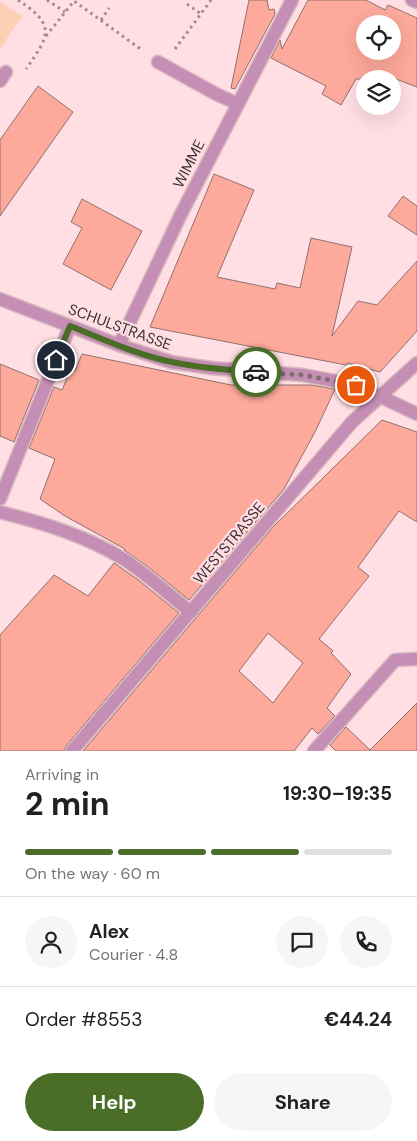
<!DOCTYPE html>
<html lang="en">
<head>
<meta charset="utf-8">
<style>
	:root { --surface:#fff; --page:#f6f6f6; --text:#202124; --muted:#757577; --line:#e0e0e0; --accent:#4a6e27 }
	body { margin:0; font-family:"DM Sans",sans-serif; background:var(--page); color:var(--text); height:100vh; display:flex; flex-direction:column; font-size:19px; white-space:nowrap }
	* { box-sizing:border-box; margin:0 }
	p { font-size:16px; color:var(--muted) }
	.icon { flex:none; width:28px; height:28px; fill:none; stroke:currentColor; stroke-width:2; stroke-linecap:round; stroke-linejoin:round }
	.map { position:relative; height:751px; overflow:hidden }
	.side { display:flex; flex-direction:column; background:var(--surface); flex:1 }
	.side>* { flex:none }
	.tools { position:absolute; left:356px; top:15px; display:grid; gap:10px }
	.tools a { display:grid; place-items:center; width:45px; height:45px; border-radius:50%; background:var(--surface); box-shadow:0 5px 20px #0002; font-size:25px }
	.pin { position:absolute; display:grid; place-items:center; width:42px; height:42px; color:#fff; margin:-21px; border:2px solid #fff; border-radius:50%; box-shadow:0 1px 5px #0007 }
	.courier { position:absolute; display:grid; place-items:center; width:50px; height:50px; margin:-25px; border:4px solid #4a6e27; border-radius:50%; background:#fff; color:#222; box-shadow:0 1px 6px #0007 }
	.head em { font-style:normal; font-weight:700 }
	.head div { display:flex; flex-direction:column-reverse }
	.head { display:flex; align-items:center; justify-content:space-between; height:85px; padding:0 25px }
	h1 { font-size:32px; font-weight:700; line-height:38px }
	.bar { display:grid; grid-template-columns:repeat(4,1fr); gap:8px 5px; align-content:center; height:60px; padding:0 25px }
	.bar i { height:6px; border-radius:4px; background:var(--line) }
	.bar .current { background:var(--accent) }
	.bar p { grid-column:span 4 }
	.line { display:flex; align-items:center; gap:12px; padding:0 25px; border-top:1px solid var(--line) }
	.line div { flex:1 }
	.round { display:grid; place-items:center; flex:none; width:52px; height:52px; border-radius:26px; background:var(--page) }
	.cta { display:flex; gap:10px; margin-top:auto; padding:10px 25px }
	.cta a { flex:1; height:58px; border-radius:30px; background:var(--accent); color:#fff; font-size:20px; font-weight:700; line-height:58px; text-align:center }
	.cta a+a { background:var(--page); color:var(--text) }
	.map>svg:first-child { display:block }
	.green { fill:#fbd0b4 }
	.building { fill:#fda99b; stroke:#8f726d; fill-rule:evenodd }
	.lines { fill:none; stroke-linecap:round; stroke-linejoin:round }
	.minor-casing { stroke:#d8bbc0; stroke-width:15 }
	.path { stroke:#a08a8e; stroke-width:3; stroke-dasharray:2.5 4; stroke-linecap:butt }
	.minor { stroke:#c58eb4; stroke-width:12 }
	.done { stroke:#806d70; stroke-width:5; stroke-dasharray:0 9 }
	.route { stroke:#4a6e27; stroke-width:6 }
	.labels { text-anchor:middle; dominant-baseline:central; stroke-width:4.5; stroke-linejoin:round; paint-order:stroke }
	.street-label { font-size:15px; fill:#3c3032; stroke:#ffdee4 }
</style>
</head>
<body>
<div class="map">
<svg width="417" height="751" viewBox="0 0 417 751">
	<rect width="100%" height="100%" fill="#ffdee4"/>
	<polygon class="green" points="0,2 22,16 0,49"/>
	<g class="building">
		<polygon points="249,0 267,0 269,10 274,9 275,14 235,89 231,88"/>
		<path d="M308 0H366L385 10 388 5 417 18V87L396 79H356L341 105 322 94 326 86 271 58 280 40 282 49ZM365 24H392V51H365Z"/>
		<polygon points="38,86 73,112 0,216 0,140"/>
		<polygon points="214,174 254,190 217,277 275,289 277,283 300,288 311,238 352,247 332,336 358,301 377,305 417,261 417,331 380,372 347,363 346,365 150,327"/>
		<polygon points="403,196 417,206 417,235 388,216"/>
		<polygon points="82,199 142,231 111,290 63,264 82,228 71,222"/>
		<polygon points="82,354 231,385 311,385 335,389 316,430 284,489 189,600 147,566 124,550 125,549 65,516 40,499 55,459 29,448 54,387 62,390 71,369 75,371"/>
		<polygon points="0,364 39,380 14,442 0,436"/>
		<path d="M382 420 417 432V522L399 511 358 567 369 576 319 639 333 651 331 653 351 674 327 708 335 716 318 734 312 728 294 751H83L274 526ZM268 633 303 663 273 703 239 671Z"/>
		<polygon points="114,563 137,579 179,613 66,746 64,751 0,751 0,635 54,575 88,596"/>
		<polygon points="417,703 417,751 336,751 330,745 346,727 370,750"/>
	</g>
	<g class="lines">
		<g class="minor-casing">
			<g id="minor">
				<polyline points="412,0 417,2"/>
				<polyline points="158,62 216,94 238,104"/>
				<polyline points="0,81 6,72"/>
				<polyline points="0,299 119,345 171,362 211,368 303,375 356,385 417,414"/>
				<polyline points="119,345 181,214 292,0"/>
				<polyline points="0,499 70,326"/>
				<path d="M0 512C43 523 87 536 125 560 148 575 169 595 191 612"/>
				<polyline points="72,751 352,422 417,363"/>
				<polyline points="314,751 395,660 417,659"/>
			</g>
		</g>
		<g class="path">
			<path d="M18 0C56 25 50 35 26 69"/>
			<polyline points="47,0 65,12"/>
			<polyline points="187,4 201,14"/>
			<polyline points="101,20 109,8"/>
			<polyline points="46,36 74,1 142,50"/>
			<polyline points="175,49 211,0"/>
		</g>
		<use href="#minor" class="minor"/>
	</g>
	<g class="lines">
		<polyline class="done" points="256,372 303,375 356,385"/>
		<path class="route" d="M56 360 70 326C103 339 137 355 172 362 199 368 228 370 256 372"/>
	</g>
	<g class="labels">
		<g class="street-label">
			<text transform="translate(189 164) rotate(-63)">WIMME</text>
			<text transform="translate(120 327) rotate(20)">SCHULSTRASSE</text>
			<text transform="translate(229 543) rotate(-50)">WESTSTRASSE</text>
		</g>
	</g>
</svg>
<div class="tools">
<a><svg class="icon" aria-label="locate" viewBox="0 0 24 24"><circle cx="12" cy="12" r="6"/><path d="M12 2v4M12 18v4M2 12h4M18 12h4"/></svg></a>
<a><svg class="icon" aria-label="layers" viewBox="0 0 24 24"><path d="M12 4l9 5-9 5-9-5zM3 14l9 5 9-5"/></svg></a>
</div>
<div class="pin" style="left:356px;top:385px;background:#ea580c"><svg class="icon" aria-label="bag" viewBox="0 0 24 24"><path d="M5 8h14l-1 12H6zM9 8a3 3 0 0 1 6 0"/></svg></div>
<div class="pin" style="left:56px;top:360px;background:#1f2937"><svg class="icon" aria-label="home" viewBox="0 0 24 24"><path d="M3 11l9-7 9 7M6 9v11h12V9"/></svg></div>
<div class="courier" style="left:256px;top:372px"><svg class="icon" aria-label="car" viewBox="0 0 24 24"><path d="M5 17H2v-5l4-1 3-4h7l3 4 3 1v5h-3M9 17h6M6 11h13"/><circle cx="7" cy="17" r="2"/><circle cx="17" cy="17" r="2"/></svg></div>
</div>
<section class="side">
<div class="head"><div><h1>2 min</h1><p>Arriving in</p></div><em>19:30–19:35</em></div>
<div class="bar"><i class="current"></i><i class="current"></i><i class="current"></i><i></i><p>On the way · 60 m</p></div>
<div class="line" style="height:90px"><a class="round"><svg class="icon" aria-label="person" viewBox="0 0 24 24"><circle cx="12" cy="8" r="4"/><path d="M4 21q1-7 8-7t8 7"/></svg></a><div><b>Alex</b><p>Courier · 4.8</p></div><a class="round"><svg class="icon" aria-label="chat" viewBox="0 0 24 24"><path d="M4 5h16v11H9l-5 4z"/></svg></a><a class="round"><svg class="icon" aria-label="phone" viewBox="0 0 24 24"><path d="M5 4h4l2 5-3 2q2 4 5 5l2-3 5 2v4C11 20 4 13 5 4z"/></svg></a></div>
<div class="line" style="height:65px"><div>Order #8553</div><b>€44.24</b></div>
<div class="cta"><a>Help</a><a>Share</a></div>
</section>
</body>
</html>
